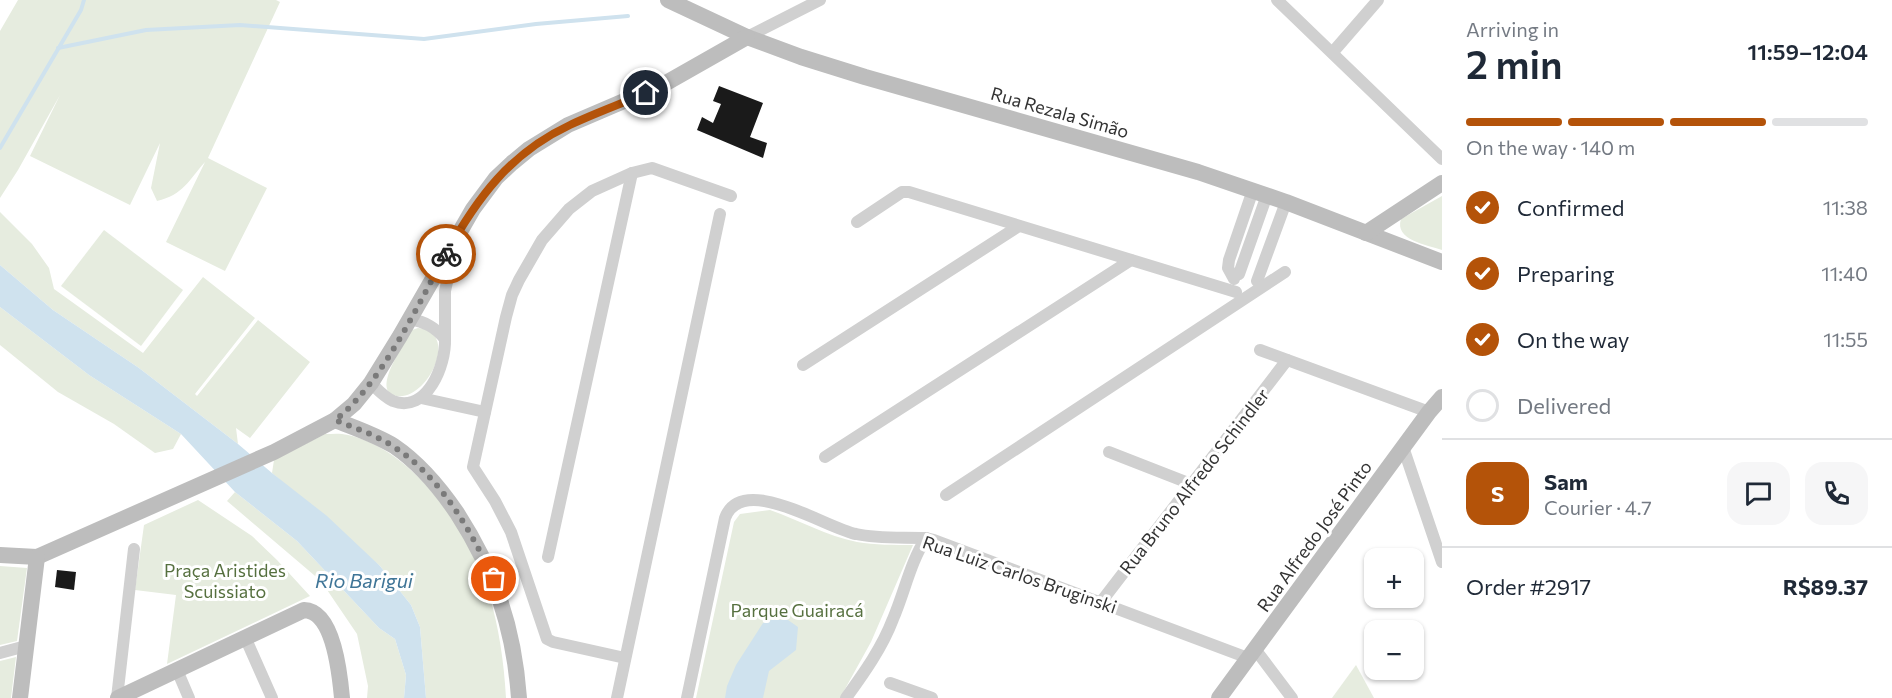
<!DOCTYPE html>
<html lang="en">
<head>
<meta charset="utf-8">
<style>
	:root { --surface:#fff; --page:#f6f6f7; --text:#1f2937; --muted:#747a83; --line:#e0e1e3; --accent:#b45309 }
	body { margin:0; font-family:Commissioner,sans-serif; background:var(--page); color:var(--text); height:100vh; display:flex; flex-direction:column; font-size:22px; white-space:nowrap }
	* { box-sizing:border-box; margin:0 }
	p { font-size:20px; color:var(--muted) }
	.icon { flex:none; width:33px; height:33px; fill:none; stroke:currentColor; stroke-width:2; stroke-linecap:round; stroke-linejoin:round }
	.map { position:relative; flex:1; overflow:hidden }
	.side { display:flex; flex-direction:column; background:var(--surface); width:450px }
	.side>* { flex:none }
	.tools { position:absolute; left:1364px; top:548px; display:grid; gap:12px }
	.tools a { display:grid; place-items:center; width:60px; height:60px; border-radius:12px; background:var(--surface); box-shadow:0 2px 4px #0004; font-size:30px }
	.pin { position:absolute; display:grid; place-items:center; width:51px; height:51px; color:#fff; margin:-26px; border:3px solid #fff; border-radius:50%; box-shadow:0 2px 6px #0007 }
	.courier { position:absolute; display:grid; place-items:center; width:60px; height:60px; margin:-30px; border:4px solid #b45309; border-radius:50%; background:#fff; color:#222; box-shadow:0 2px 8px #0007 }
	.head em { font-style:normal; font-weight:600 }
	.head div { display:flex; flex-direction:column-reverse }
	.head { display:flex; align-items:center; justify-content:space-between; height:102px; padding:0 24px }
	h1 { font-size:39px; font-weight:600; line-height:45px }
	.bar { display:grid; grid-template-columns:repeat(4,1fr); gap:9px 6px; align-content:center; height:72px; padding:0 24px }
	.bar i { height:8px; border-radius:4px; background:var(--line) }
	.bar .current { background:var(--accent) }
	.bar p { grid-column:span 4 }
	.line { display:flex; align-items:center; gap:15px; padding:0 24px; border-top:2px solid var(--line) }
	.line div { flex:1 }
	.round { display:grid; place-items:center; flex:none; width:63px; height:63px; border-radius:18px; background:var(--page) }
	ol { padding:0 24px; list-style:none }
	li { display:flex; align-items:center; gap:18px; height:66px }
	li p { margin-inline-start:auto }
	li .icon { padding:6px; border-radius:50%; background:var(--accent); color:#fff; stroke-width:4 }
	li:last-child { color:var(--muted) }
	li i { width:33px; height:33px; border:3px solid var(--line); border-radius:50% }
	main { display:flex; flex:1; min-height:0 }
	.map>svg:first-child { display:block }
	.green { fill:#e6ecdf }
	.water { fill:#cfe2ee }
	.lines { fill:none; stroke-linecap:round; stroke-linejoin:round }
	.stream { stroke:#cfe2ee; stroke-width:4 }
	.building { fill:#1a1a1a }
	.street { stroke:#d0d0d0; stroke-width:12 }
	.secondary { stroke:#bdbdbd; stroke-width:16 }
	.done { stroke:#7a7a7a; stroke-width:6; stroke-dasharray:0 10.8 }
	.route { stroke:#b45309; stroke-width:8 }
	.labels { text-anchor:middle; dominant-baseline:central; stroke-width:6; stroke-linejoin:round; paint-order:stroke }
	.street-label { font-size:18px; fill:#333; stroke:#fff }
	.park-label { font-size:18px; fill:#56703f; stroke:#fff }
	.water-label { font-size:20px; font-style:italic; fill:#3f7597; stroke:#fff }
</style>
</head>
<body>
<main>
<div class="map">
<svg width="1442" height="698" viewBox="0 0 1442 698">
	<rect width="100%" height="100%" fill="#fff"/>
	<g class="green">
		<path d="M18 0H276L280 2 208 158 267 188 225 271 166 242 205 162C189 180 183 195 157 201L151 188 160 143 130 205 30 156 60 95 18 170 0 198V31Z"/>
		<path d="M1442 196V250C1427 245 1394 240 1401 219Z"/>
		<polygon points="0,212 32,244 49,268 54,289 143,353 203,277 255,318 195,394 197,396 258,320 310,362 250,438 236,428 238,444 139,368 53,310 0,265"/>
		<polygon points="104,230 183,290 141,346 61,286"/>
		<polygon points="0,307 89,375 181,434 173,449 155,453 114,424 58,392 5,349 0,345"/>
		<path d="M418 328C463 332 424 407 393 395 373 387 406 342 412 330Z"/>
		<path d="M325 434C332 434 340 433 348 435 415 450 469 532 489 594 499 628 504 662 506 698H426L420 627 411 605 380 566 272 473 274 460Z"/>
		<polygon points="235,492 297,541 379,628 395,639 406,675 404,698 367,698 368,686 357,634 321,581 227,501"/>
		<polygon points="198,500 252,536 277,560 310,596 167,664 176,595 135,590 144,525"/>
		<path d="M770 510C799 520 827 536 857 542 875 545 894 545 913 545L871 642 840 698H696L734 522 740 514Z"/>
		<polygon points="0,566 27,568 17,641 0,645"/>
		<polygon points="16,657 11,698 0,698 0,661"/>
		<polygon points="1356,665 1374,698 1332,698"/>
	</g>
	<g class="water">
		<polygon points="0,265 53,310 139,368 238,444 272,473 327,516 380,566 411,605 420,627 426,698 404,698 406,675 395,639 379,628 297,541 235,492 181,434 89,375 0,307"/>
		<polygon points="771,620 788,620 798,627 796,650 769,671 763,698 725,698 727,686 736,665 763,623"/>
	</g>
	<g class="lines">
		<g class="stream">
			<polyline points="58,48 146,30 240,25 424,39 536,24 628,16"/>
			<polyline points="0,148 81,10 84,0"/>
		</g>
	</g>
	<g class="building">
		<polygon points="719,86 763,103 750,137 767,143 763,158 697,130 702,117 713,123 721,104 713,101"/>
		<polygon points="57,570 76,572 74,590 55,587"/>
	</g>
	<g class="lines">
		<g class="street">
			<polyline points="1277,0 1442,159"/>
			<polyline points="747,37 820,0"/>
			<polyline points="1333,52 1378,0"/>
			<polyline points="857,222 902,192 909,192 1236,292"/>
			<polyline points="1239,274 1267,195"/>
			<polyline points="1234,279 1228,268 1229,260 1253,190"/>
			<polyline points="1257,281 1286,202"/>
			<polyline points="445,339 445,291 454,251"/>
			<polyline points="1260,350 1429,412"/>
			<polyline points="803,365 1019,226"/>
			<path d="M371 383C377 389 384 397 393 401 427 414 446 365 445 339 435 327 425 322 410 319"/>
			<polyline points="421,398 485,412"/>
			<polyline points="1403,447 1442,562"/>
			<polyline points="1109,452 1191,484"/>
			<polyline points="825,457 1131,260"/>
			<polyline points="946,495 1285,272"/>
			<polyline points="548,557 632,173"/>
			<polyline points="1101,602 1287,360"/>
			<polyline points="245,637 272,698"/>
			<polyline points="1255,649 1292,698"/>
			<polyline points="0,653 26,646"/>
			<polyline points="625,658 553,642 547,639 511,532 495,501 473,467 506,317 512,295 519,280 542,240 569,209 592,191 632,173 652,168 731,196"/>
			<polyline points="177,670 189,698"/>
			<polyline points="890,683 932,698"/>
			<polyline points="117,698 134,549"/>
			<polyline points="617,698 720,214"/>
			<path d="M687 698 725 518C742 472 826 528 856 534 878 539 903 537 926 538L934 540 1248 658"/>
			<path d="M846 698C864 673 882 648 893 619 905 591 910 563 926 538"/>
		</g>
		<g class="secondary">
			<polyline points="668,0 747,37 801,57 865,77 1198,172 1286,202 1442,262"/>
			<polyline points="1366,233 1442,183"/>
			<path d="M335 420C355 428 376 435 394 446 419 463 440 488 457 513 495 572 514 628 519 698"/>
			<polyline points="0,555 37,557 274,452 335,420 354,404 371,383 400,336 473,209 496,178 512,163 529,149 568,125 666,83 747,37"/>
			<polyline points="20,698 37,557"/>
			<path d="M118 698 304 610C334 611 340 676 342 698"/>
			<polyline points="1219,698 1429,412 1442,397"/>
		</g>
	</g>
	<g class="lines">
		<path class="done" d="M446 254C417 306 381 385 335 420 355 428 376 435 394 447 441 477 470 530 494 579"/>
		<path class="route" d="M446 254C477 198 510 153 570 125 595 113 621 104 646 93"/>
	</g>
	<g class="labels">
		<g class="street-label">
			<text transform="translate(1060 112) rotate(16)">Rua Rezala Simão</text>
			<text transform="translate(1194 481) rotate(-52)">Rua Bruno Alfredo Schindler</text>
			<text transform="translate(1314 536) rotate(-54)">Rua Alfredo José Pinto</text>
			<text transform="translate(1020 574) rotate(19)">Rua Luiz Carlos Bruginski</text>
		</g>
		<g class="park-label">
			<text x="225" y="570">Praça Aristides<tspan x="225" dy="21">Scuissiato</tspan></text>
			<text x="797" y="610">Parque Guairacá</text>
		</g>
		<g class="water-label">
			<text x="364" y="580">Rio Barigui</text>
		</g>
	</g>
</svg>
<div class="tools">
<a>+</a>
<a>−</a>
</div>
<div class="pin" style="left:494px;top:579px;background:#ea580c"><svg class="icon" aria-label="bag" viewBox="0 0 24 24"><path d="M5 8h14l-1 12H6zM9 8a3 3 0 0 1 6 0"/></svg></div>
<div class="pin" style="left:646px;top:93px;background:#1f2937"><svg class="icon" aria-label="home" viewBox="0 0 24 24"><path d="M3 11l9-7 9 7M6 9v11h12V9"/></svg></div>
<div class="courier" style="left:446px;top:254px"><svg class="icon" aria-label="bike" viewBox="0 0 24 24"><circle cx="6" cy="16" r="4"/><circle cx="18" cy="16" r="4"/><path d="M6 16l4-8h5l3 8M10 8l3 8H6M13 5h3"/></svg></div>
</div>
<section class="side">
<div class="head"><div><h1>2 min</h1><p>Arriving in</p></div><em>11:59–12:04</em></div>
<div class="bar"><i class="current"></i><i class="current"></i><i class="current"></i><i></i><p>On the way · 140 m</p></div>
<ol>
<li><svg class="icon" aria-label="check" viewBox="0 0 24 24"><path d="M5 12l5 5 9-10"/></svg>Confirmed<p>11:38</p></li>
<li><svg class="icon" aria-label="check" viewBox="0 0 24 24"><path d="M5 12l5 5 9-10"/></svg>Preparing<p>11:40</p></li>
<li><svg class="icon" aria-label="check" viewBox="0 0 24 24"><path d="M5 12l5 5 9-10"/></svg>On the way<p>11:55</p></li>
<li><i></i>Delivered</li>
</ol>
<div class="line" style="height:108px"><b class="round" style="background:var(--accent);color:#fff">S</b><div><b>Sam</b><p>Courier · 4.7</p></div><a class="round"><svg class="icon" aria-label="chat" viewBox="0 0 24 24"><path d="M4 5h16v11H9l-5 4z"/></svg></a><a class="round"><svg class="icon" aria-label="phone" viewBox="0 0 24 24"><path d="M5 4h4l2 5-3 2q2 4 5 5l2-3 5 2v4C11 20 4 13 5 4z"/></svg></a></div>
<div class="line" style="height:78px"><div>Order #2917</div><b>R$89.37</b></div>
</section>
</main>
</body>
</html>
